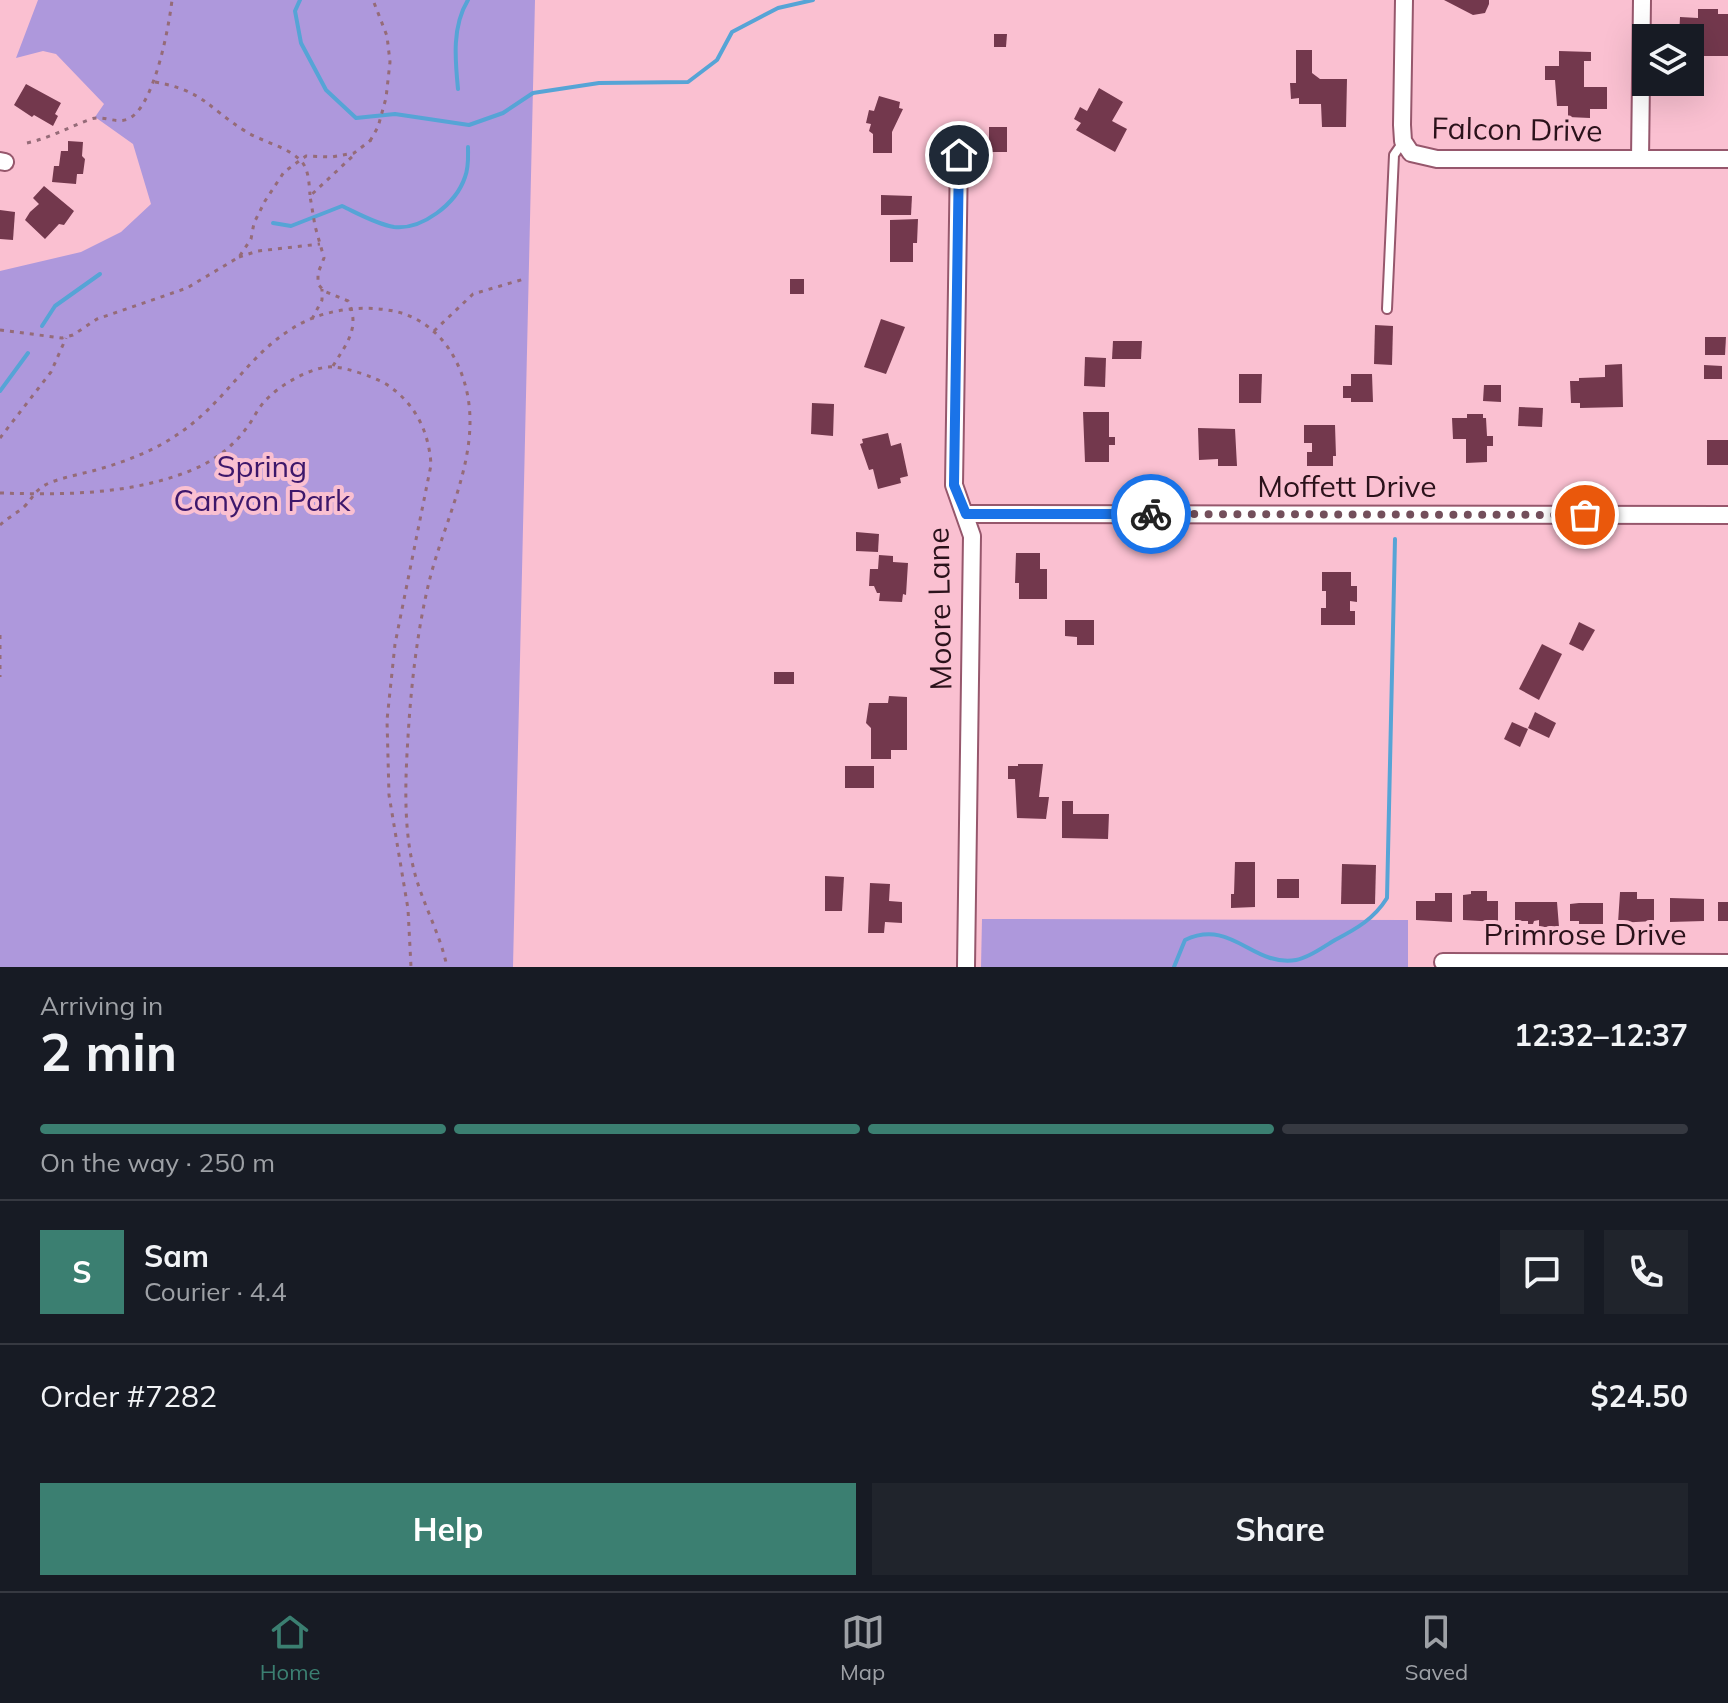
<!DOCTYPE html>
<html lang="en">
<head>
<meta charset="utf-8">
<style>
	:root { --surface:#171b24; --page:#20242c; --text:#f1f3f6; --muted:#9ea1a6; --line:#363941; --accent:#3b7f71 }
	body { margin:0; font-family:Mulish,sans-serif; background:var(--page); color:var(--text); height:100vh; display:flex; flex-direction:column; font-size:30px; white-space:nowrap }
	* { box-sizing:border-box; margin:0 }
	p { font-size:26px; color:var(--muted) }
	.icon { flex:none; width:44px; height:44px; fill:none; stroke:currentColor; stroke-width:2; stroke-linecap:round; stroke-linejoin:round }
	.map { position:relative; height:967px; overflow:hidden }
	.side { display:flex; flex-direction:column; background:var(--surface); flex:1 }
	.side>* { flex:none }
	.controls { position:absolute; left:1632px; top:24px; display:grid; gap:16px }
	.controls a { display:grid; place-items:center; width:72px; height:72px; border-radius:0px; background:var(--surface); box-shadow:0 8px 32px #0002; font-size:40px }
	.pin { position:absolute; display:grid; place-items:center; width:68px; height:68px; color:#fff; margin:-34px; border:4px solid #fff; border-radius:50%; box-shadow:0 2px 8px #0007 }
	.courier { position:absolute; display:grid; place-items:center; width:80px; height:80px; margin:-40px; border:6px solid #1a73e8; border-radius:50%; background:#fff; color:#222; box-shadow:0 2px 10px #0007 }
	.overview em { font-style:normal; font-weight:700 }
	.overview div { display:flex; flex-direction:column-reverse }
	.overview { display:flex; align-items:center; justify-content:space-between; height:136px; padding:0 40px }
	h1 { font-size:52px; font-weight:700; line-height:60px }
	.bar { display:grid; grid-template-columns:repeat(4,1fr); gap:12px 8px; align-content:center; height:96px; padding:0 40px }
	.bar i { height:10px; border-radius:6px; background:var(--line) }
	.bar .current { background:var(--accent) }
	.bar p { grid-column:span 4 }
	.line { display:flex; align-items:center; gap:20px; padding:0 40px; border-top:2px solid var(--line) }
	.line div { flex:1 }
	.round { display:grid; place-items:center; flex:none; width:84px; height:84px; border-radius:0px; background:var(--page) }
	.cta { display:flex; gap:16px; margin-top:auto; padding:16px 40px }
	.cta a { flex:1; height:92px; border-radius:0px; background:var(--accent); color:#fff; font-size:32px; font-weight:700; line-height:92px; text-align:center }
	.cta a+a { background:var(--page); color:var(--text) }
	.tabs { display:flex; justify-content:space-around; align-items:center; height:112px; border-top:2px solid var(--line); background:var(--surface); font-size:22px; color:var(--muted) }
	.tabs a { display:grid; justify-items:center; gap:4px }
	.tabs .current { color:var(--accent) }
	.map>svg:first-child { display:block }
	.green { fill:#ae98dc }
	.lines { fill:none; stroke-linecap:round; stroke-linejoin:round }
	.stream { stroke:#56a4d6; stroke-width:4 }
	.building { fill:#73384d }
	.service-casing { stroke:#96576c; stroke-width:12 }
	.minor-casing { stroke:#96576c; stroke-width:20 }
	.path { stroke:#956b78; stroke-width:3; stroke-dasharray:4 6; stroke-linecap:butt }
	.service { stroke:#fff; stroke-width:8 }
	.minor { stroke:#fff; stroke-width:16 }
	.done { stroke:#734f5b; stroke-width:8; stroke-dasharray:0 14.4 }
	.route { stroke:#1a73e8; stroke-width:10 }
	.labels { text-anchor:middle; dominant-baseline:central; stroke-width:8; stroke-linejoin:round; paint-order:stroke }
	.street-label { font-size:30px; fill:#2b121b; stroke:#fac0d1 }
	.park-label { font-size:30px; fill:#3d176b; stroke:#fac0d1 }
</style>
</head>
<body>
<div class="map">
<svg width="1728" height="967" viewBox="0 0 1728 967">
	<rect width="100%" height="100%" fill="#fac0d1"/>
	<g class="green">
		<polygon points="38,0 535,0 513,967 0,967 0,271 81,252 121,232 151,204 133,144 95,117 104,104 56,54 43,51 16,58"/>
		<polygon points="982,919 1408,920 1408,967 981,967"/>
	</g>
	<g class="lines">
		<g class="stream">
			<polyline points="300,0 295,11 301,43 326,90 356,118 395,114 469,125 503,113 533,93 599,83 688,82 717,60 732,32 778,8 813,0"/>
			<path d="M458 89C455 59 452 26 468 0"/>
			<path d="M273 223 291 226 342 206C357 213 376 224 394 227 422 230 456 204 465 177 469 167 468 157 468 147"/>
			<polyline points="42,326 55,306 100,274"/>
			<polyline points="0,391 28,353"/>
			<path d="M1174 967 1185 940C1232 918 1252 967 1296 960 1309 958 1323 947 1335 940 1356 929 1374 919 1387 898L1395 539"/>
		</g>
	</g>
	<g class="building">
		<polygon points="1444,0 1489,0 1489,4 1485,13 1473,15"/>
		<polygon points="1698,9 1718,9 1718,14 1728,14 1728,56 1695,56 1695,37 1679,37 1680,17 1698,18"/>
		<polygon points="994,34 1007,34 1006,47 994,47"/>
		<polygon points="1296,50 1312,50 1312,73 1320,79 1347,79 1346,127 1322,127 1321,104 1299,104 1299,98 1291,99 1290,83 1296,83"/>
		<polygon points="1559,51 1591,52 1591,61 1584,61 1584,87 1607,87 1607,109 1590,109 1590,118 1568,117 1568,106 1557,106 1555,80 1545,80 1545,66 1559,66"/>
		<polygon points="26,84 61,103 55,114 58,116 53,126 34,115 32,117 14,105"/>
		<polygon points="1099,88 1123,102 1112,121 1127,129 1115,152 1076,130 1081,123 1074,119 1080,107 1087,111"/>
		<polygon points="879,96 900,102 899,108 903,109 892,132 892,153 873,153 873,134 869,131 871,124 866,123 869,110 874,111"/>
		<rect x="989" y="127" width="18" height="25"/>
		<polygon points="68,141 83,142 82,156 85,159 83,174 77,174 76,184 52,182 54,166 59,166 61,151 68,151"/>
		<polygon points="44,186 74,211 64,225 59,224 45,239 25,220 30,212 39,204 33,198"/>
		<polygon points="881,195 912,196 911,215 881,215"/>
		<polygon points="0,210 15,212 13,240 0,239"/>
		<polygon points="918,219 917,243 913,243 913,262 890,262 890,220"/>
		<rect x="790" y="279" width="14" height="15"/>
		<polygon points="881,319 905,327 886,374 864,367"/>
		<polygon points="1375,325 1393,326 1392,365 1374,364"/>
		<polygon points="1705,337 1726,337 1725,355 1705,355"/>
		<polygon points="1113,341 1142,341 1141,359 1112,359"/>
		<polygon points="1085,357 1106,358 1105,387 1084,386"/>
		<polygon points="1622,364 1623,407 1580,408 1580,403 1571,403 1570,381 1579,381 1579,378 1605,377 1605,365"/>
		<polygon points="1704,365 1722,366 1722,379 1704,379"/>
		<polygon points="1239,374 1262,374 1261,403 1239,403"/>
		<polygon points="1351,374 1372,374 1373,402 1351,402 1351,398 1343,398 1343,386 1351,386"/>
		<polygon points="1484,385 1501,385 1501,402 1483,401"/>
		<polygon points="812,403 834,404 833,436 811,434"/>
		<polygon points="1519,407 1543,408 1542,427 1518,426"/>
		<polygon points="1083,412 1109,412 1109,437 1115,437 1115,445 1109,445 1109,462 1085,462"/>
		<polygon points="1467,414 1483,414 1483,418 1486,418 1487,436 1493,436 1493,446 1487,446 1487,462 1466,463 1466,439 1453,439 1452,418 1467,418"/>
		<polygon points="1304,425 1335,425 1336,456 1333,456 1333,466 1307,466 1307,452 1312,452 1312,443 1304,443"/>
		<polygon points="1198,428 1235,429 1237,466 1218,466 1218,459 1199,460"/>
		<polygon points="888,433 891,446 901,443 908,476 900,478 901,483 878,489 873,469 869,470 860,444 863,443 862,439"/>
		<rect x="1707" y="440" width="21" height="25"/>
		<polygon points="856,532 879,534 878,552 856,551"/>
		<polygon points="1016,553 1040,553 1040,569 1047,569 1047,599 1019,599 1019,583 1015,583"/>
		<polygon points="879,555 893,556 893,562 908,563 906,595 903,594 902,602 879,601 880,593 877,593 874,586 869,586 870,569 878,569"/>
		<polygon points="1322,572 1351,572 1351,586 1357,586 1357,602 1350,601 1350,611 1355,611 1355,625 1321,625 1321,608 1326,608 1326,591 1322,591"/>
		<polygon points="1065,620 1094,620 1094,645 1077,645 1077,637 1065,636"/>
		<polygon points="1579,622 1595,630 1583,651 1569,644"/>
		<polygon points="1542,644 1562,654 1539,700 1519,689"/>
		<rect x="774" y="672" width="20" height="12"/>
		<polygon points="889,696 907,697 907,750 891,750 891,759 871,759 871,728 866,723 869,703 888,703"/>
		<polygon points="1535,712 1556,723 1549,738 1528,728"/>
		<polygon points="1512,722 1528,729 1520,747 1504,739"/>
		<polygon points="1018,764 1043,764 1039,797 1049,797 1046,819 1017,818 1015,779 1008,779 1008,766 1018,766"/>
		<rect x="845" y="766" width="29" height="22"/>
		<polygon points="1062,801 1073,801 1073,814 1109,814 1108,839 1062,838"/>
		<polygon points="1235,862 1255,862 1255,907 1231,908 1231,894 1234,894"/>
		<polygon points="1342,864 1376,865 1375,904 1341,904"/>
		<polygon points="825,876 844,877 842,911 825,911"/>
		<rect x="1277" y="879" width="22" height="19"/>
		<polygon points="870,883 890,884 889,901 902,902 902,923 885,922 884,933 868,933"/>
		<polygon points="1471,891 1487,891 1487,901 1498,901 1498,922 1463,920 1463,895 1471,894"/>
		<polygon points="1620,892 1637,892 1637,899 1654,899 1654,921 1618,923"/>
		<polygon points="1435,893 1452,893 1452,922 1416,920 1416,901 1435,901"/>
		<polygon points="1670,898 1704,899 1704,921 1670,922"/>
		<polygon points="1515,902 1557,902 1559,927 1539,927 1539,920 1534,921 1533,924 1528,924 1528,921 1515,921"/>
		<rect x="1718" y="902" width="10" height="19"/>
		<polygon points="1579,903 1603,903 1603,924 1579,924 1579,921 1570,921 1570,904"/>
	</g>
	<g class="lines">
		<g class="service-casing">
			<polyline id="service" points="1387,309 1394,155 1403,142"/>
		</g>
		<g class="minor-casing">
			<g id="minor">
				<polyline points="1404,0 1402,125 1403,141 1411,153 1437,159 1728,159"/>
				<polyline points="959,155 954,485 972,536 966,967"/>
				<polyline points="1640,159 1642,0"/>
				<polyline points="0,161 5,162"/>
				<polyline points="966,514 1728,515"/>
				<polyline points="1443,962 1728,963"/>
			</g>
		</g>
		<g class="path">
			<path d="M155 82C204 91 207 107 245 131 262 142 286 146 300 160 309 168 309 184 310 195"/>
			<polyline points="370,141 378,127 386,98 390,62 387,36 373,0"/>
			<path d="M27 143C50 138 69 127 91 119 103 115 116 124 128 119 154 108 169 27 172 0"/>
			<polyline points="239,257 258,251 320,244"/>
			<polyline points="312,319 322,300 322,289"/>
			<polyline points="0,330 62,338 73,335 97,319 187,288 239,257 251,239 254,223 265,201 284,172 306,156 332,157 354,153 371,140"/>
			<polyline points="434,331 473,294 524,279"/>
			<path d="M333 366C346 344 361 328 348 301L324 291 318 284V273L324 258 315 226 310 196 355 154"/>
			<polyline points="0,438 51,372 66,338"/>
			<path d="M0 493C64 495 131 495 192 470 214 461 234 446 248 426 254 418 258 408 265 401 278 386 313 365 334 367 348 368 374 377 386 384 415 403 429 431 431 465L395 644 387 720 389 795 408 909 411 967"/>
			<path d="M0 525C7 518 16 514 24 507 34 497 34 490 49 483 64 477 81 474 96 470 131 460 164 447 193 423 229 394 253 352 293 328 323 309 364 304 398 312 424 319 444 337 456 361 493 435 447 509 429 582 417 632 411 686 408 737 405 784 403 836 417 881 426 910 441 937 447 967"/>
			<polyline points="0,635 0,677"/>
		</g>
		<use href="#service" class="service"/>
		<use href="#minor" class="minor"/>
	</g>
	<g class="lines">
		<polyline class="done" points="1151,514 1585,515"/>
		<polyline class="route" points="959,155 954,485 966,514 1151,514"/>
	</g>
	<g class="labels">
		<g class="street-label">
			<text transform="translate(1517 129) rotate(1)">Falcon Drive</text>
			<text x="1347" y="486">Moffett Drive</text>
			<text transform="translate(939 609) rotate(-91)">Moore Lane</text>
			<text x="1585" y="934">Primrose Drive</text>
		</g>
		<g class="park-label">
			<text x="262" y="466">Spring<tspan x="262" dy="34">Canyon Park</tspan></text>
		</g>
	</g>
</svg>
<div class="controls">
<a><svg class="icon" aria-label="layers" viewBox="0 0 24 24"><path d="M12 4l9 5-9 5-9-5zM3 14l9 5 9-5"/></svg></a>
</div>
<div class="pin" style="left:1585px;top:515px;background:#ea580c"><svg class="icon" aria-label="bag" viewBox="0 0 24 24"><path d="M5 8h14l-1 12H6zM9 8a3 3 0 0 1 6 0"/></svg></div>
<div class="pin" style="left:959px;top:155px;background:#1f2937"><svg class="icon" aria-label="home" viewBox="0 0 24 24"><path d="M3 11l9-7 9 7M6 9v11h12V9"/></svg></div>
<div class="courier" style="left:1151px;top:514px"><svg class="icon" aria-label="bike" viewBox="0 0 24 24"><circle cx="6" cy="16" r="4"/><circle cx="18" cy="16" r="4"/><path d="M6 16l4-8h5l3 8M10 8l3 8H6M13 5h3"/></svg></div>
</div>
<section class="side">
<div class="overview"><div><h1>2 min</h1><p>Arriving in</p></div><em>12:32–12:37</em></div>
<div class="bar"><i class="current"></i><i class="current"></i><i class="current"></i><i></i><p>On the way · 250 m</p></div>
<div class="line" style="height:144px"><b class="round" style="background:var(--accent);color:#fff">S</b><div><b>Sam</b><p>Courier · 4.4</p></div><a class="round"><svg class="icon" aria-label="chat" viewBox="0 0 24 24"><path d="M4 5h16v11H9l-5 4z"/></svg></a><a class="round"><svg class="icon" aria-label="phone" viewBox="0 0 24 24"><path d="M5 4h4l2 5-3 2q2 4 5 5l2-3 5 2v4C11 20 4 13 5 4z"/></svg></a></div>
<div class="line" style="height:104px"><div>Order #7282</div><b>$24.50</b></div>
<div class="cta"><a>Help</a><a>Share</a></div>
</section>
<nav class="tabs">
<a class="current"><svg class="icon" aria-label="home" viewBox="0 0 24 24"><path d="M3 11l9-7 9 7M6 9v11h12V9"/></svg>Home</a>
<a><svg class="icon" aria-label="map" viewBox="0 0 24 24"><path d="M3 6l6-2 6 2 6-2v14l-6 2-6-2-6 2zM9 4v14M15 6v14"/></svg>Map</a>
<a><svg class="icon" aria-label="saved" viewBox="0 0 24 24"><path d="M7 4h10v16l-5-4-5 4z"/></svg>Saved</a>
</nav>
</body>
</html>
